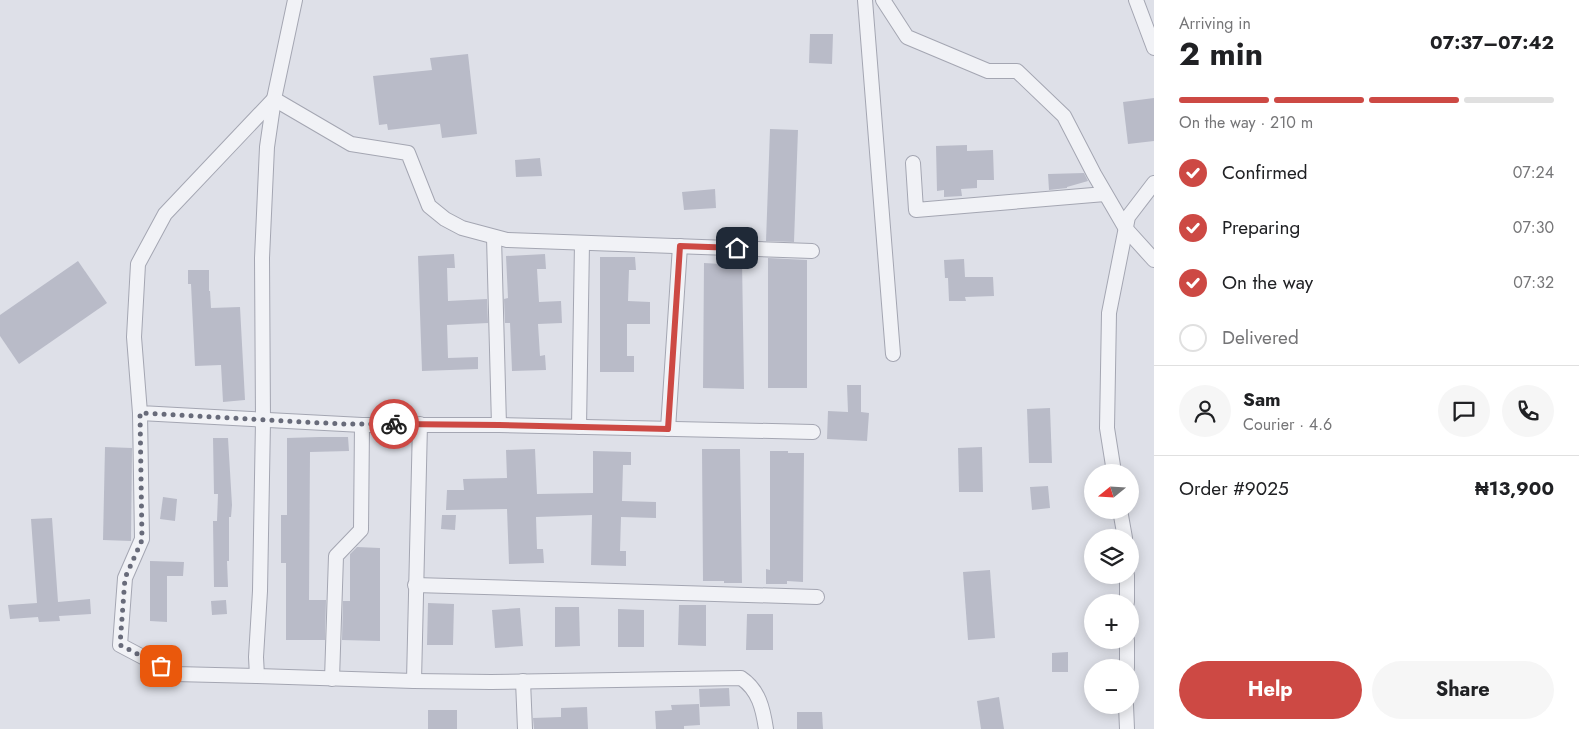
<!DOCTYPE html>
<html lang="en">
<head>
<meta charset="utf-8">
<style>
	:root { --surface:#fff; --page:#f6f6f6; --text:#202124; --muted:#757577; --line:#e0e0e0; --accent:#cd4944 }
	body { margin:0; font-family:Jost,sans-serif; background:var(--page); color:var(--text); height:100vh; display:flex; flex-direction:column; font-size:19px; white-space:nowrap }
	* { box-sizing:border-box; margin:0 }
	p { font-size:16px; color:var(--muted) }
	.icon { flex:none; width:28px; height:28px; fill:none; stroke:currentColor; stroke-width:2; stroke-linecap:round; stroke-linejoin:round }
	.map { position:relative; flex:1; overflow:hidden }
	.drawer { display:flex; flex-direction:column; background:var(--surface); width:425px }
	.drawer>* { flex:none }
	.needle { width:32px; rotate:252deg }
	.fabs { position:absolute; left:1084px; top:464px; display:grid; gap:10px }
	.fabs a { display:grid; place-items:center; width:55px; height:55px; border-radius:50%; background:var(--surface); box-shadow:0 2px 12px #0003; font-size:25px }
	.pin { position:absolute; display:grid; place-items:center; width:42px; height:42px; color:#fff; margin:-21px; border-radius:10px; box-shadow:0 2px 8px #0006 }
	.courier { position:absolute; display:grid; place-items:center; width:50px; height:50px; margin:-25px; border:4px solid #cd4944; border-radius:50%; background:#fff; color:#222; box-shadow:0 1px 6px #0007 }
	.summary em { font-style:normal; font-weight:700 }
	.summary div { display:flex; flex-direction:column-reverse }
	.summary { display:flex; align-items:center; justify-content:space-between; height:85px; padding:0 25px }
	h1 { font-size:32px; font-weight:700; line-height:38px }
	.bar { display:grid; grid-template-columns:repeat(4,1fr); gap:8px 5px; align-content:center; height:60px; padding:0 25px }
	.bar i { height:6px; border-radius:4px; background:var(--line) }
	.bar .selected { background:var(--accent) }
	.bar p { grid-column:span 4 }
	.line { display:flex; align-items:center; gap:12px; padding:0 25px; border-top:1px solid var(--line) }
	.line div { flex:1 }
	.round { display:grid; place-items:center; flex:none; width:52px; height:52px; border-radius:26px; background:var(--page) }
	ol { padding:0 25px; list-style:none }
	li { display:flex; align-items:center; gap:15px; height:55px }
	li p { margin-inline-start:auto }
	li .icon { padding:5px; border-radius:50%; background:var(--accent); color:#fff; stroke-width:4 }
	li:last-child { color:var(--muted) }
	li i { width:28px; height:28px; border:2px solid var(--line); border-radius:50% }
	.primary-button { display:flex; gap:10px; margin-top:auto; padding:10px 25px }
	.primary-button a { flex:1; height:58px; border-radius:30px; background:var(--accent); color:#fff; font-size:20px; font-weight:700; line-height:58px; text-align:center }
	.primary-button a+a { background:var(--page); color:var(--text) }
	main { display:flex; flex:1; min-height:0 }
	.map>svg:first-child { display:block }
	.building { fill:#b9bbc8 }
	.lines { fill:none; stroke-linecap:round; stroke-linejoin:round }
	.minor-casing { stroke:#a4a6b2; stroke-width:16 }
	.minor { stroke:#f1f2f6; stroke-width:14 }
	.done { stroke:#686b7a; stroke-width:5; stroke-dasharray:0 9 }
	.route { stroke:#cd4944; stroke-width:6 }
</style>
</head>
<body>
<main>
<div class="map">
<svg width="1154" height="729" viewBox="0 0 1154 729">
	<rect width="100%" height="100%" fill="#dee0e8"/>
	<g class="building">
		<polygon points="810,34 833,34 832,64 809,63"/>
		<polygon points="468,54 477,134 442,138 440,124 388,130 387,124 379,125 373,76 432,70 430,58"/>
		<polygon points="1154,98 1154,141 1128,144 1123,102"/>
		<polygon points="770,129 798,130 794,242 766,241"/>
		<polygon points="967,145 967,151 993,150 994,180 977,180 977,188 961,189 962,196 944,197 944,190 937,191 936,146"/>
		<polygon points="540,158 542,176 516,177 515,160"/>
		<polygon points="1084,173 1088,181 1067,187 1067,188 1049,190 1048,174"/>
		<polygon points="715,189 716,208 684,210 682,192"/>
		<polygon points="454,254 455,268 447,268 448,301 487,299 488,323 447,325 448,358 478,357 478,369 422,371 418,256"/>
		<polygon points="545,254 546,269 537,269 539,302 561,301 562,323 538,324 540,356 545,355 546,370 512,371 510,323 505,323 504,299 508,298 506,256"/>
		<polygon points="600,257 635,257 636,270 629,270 628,301 650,302 650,324 627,324 627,356 634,356 634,372 600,372"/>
		<polygon points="768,258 807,260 807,388 768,388"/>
		<polygon points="964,259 965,277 993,277 994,296 965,297 966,301 949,301 948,278 945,278 944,260"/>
		<polygon points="742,260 744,389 703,388 704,263 722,264 722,261"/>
		<polygon points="78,261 107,303 19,364 0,336 0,315"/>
		<polygon points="188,270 209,270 209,291 210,291 211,308 240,307 245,400 223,402 221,365 195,366 191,284 188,284"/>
		<polygon points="847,385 861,385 861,412 869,413 867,441 827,439 828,411 848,412"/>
		<polygon points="1050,408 1052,463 1029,463 1027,409"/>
		<polygon points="319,437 348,437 349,451 310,452 309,600 326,600 325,640 286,640 286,563 281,563 281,515 287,515 287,438"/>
		<polygon points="213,438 228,438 232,505 231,517 229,517 229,561 227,561 228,587 214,587 213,521 217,521 218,494 214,494"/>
		<polygon points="105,447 132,448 131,541 103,540"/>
		<polygon points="982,447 983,492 959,492 958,448"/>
		<polygon points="535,449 537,494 593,493 593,451 631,452 631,465 623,465 622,501 656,502 656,518 621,517 620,551 626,551 626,566 591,565 592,515 536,517 537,549 543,549 544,563 509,564 507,509 446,510 447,490 464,490 463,479 507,478 506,450"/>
		<polygon points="702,449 740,449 742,583 724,583 724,581 703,581"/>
		<polygon points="770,451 788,451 788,453 804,453 803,582 787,581 787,584 766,584 766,569 770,570"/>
		<polygon points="1048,486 1050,508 1032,510 1030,487"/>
		<polygon points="163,497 177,499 175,521 160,519"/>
		<polygon points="442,515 456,515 455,530 441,529"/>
		<polygon points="52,518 58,602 90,599 91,614 59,616 60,621 39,622 38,617 10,619 8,605 37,603 31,519"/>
		<polygon points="357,547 380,548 380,641 342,640 343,601 350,601 350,554"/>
		<polygon points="150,561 184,562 183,576 167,576 167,622 150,621"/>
		<polygon points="990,570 995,638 968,640 963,572"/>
		<polygon points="226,600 227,614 212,615 211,601"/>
		<polygon points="428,603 454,604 453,645 427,645"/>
		<polygon points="679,605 706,605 706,646 678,645"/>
		<polygon points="555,607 579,607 580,646 555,647"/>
		<polygon points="520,608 523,646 495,648 492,610"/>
		<polygon points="618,609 644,610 644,647 618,647"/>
		<polygon points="747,614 773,614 773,650 746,650"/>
		<polygon points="1068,652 1068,672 1052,672 1052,653"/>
		<polygon points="729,688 730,706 700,707 699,689"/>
		<polygon points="999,697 1004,729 981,729 977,701"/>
		<polygon points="699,704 700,725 684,726 684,729 656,729 655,711 672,710 671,705"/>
		<polygon points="587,707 588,729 534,729 533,718 561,717 561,708"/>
		<rect x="428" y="710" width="29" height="19"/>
		<polygon points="797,712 822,712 823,729 797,729"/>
	</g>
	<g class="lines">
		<g class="minor-casing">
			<g id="minor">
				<path d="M295 0 274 99 267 147 262 258 263 421 260 591 256 657 257 676 414 681 491 682 741 678C759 690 763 709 766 729"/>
				<polyline points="865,0 893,354"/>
				<polyline points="883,0 907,37 988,71 1017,71 1064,116 1094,174 1126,229 1154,260"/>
				<polyline points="1136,0 1154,48"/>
				<polyline points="913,163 916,210 1105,194"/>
				<polyline points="494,237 499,425"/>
				<polyline points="812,251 507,240 462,228 445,219 429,206 408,153 351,144 274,99 165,214 138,264 134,337 140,413 362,425 499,425 813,432"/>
				<polyline points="140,413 142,539 125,578 120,645 175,674 257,676"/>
				<polyline points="579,427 582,243"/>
				<polyline points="668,429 680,246"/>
				<polyline points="1114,472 1107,428 1109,313 1128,217 1154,183"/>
				<polyline points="1120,510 1125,538"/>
				<polyline points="1127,575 1127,602"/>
				<polyline points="415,585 817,597"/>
				<polyline points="1127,668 1127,640"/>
				<polyline points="332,679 336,556 361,530 362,425"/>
				<polyline points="414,681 420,424"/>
				<polyline points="523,681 525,729"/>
				<polyline points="1126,705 1127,729"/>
			</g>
		</g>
		<use href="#minor" class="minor"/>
	</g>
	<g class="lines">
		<polyline class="done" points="161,666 120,645 125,578 142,540 140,413 342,424 394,424"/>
		<polyline class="route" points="394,424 499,425 668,429 680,246 737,248"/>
	</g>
</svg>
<div class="fabs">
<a><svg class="needle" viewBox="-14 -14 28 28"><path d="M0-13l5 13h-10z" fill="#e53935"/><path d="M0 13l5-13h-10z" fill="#757577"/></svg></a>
<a><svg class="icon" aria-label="layers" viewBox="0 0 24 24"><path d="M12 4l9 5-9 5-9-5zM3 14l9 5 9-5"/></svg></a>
<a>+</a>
<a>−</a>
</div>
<div class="pin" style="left:161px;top:666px;background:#ea580c"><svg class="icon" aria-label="bag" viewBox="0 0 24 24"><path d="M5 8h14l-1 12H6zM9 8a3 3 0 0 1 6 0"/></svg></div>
<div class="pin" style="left:737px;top:248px;background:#1f2937"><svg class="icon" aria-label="home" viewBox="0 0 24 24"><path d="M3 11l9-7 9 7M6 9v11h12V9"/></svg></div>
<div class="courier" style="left:394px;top:424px"><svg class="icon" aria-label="bike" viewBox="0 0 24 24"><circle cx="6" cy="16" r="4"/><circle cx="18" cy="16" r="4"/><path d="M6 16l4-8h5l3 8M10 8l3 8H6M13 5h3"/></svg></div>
</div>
<section class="drawer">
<div class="summary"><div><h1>2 min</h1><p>Arriving in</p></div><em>07:37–07:42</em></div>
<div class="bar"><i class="selected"></i><i class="selected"></i><i class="selected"></i><i></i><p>On the way · 210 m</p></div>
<ol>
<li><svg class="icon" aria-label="check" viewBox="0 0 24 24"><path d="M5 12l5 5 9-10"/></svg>Confirmed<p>07:24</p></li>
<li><svg class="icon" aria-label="check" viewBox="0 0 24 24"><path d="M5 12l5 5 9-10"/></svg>Preparing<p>07:30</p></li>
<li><svg class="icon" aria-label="check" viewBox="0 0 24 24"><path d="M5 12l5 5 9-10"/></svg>On the way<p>07:32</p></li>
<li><i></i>Delivered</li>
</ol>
<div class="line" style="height:90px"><a class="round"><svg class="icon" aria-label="person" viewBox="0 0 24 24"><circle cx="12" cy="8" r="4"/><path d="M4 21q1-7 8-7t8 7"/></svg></a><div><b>Sam</b><p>Courier · 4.6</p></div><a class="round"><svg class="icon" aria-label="chat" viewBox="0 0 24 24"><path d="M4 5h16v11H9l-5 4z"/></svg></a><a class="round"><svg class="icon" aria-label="phone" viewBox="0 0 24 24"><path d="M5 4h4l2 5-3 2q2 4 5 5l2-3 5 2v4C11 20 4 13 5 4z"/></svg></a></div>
<div class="line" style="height:65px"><div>Order #9025</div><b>₦13,900</b></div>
<div class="primary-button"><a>Help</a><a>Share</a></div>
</section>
</main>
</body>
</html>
